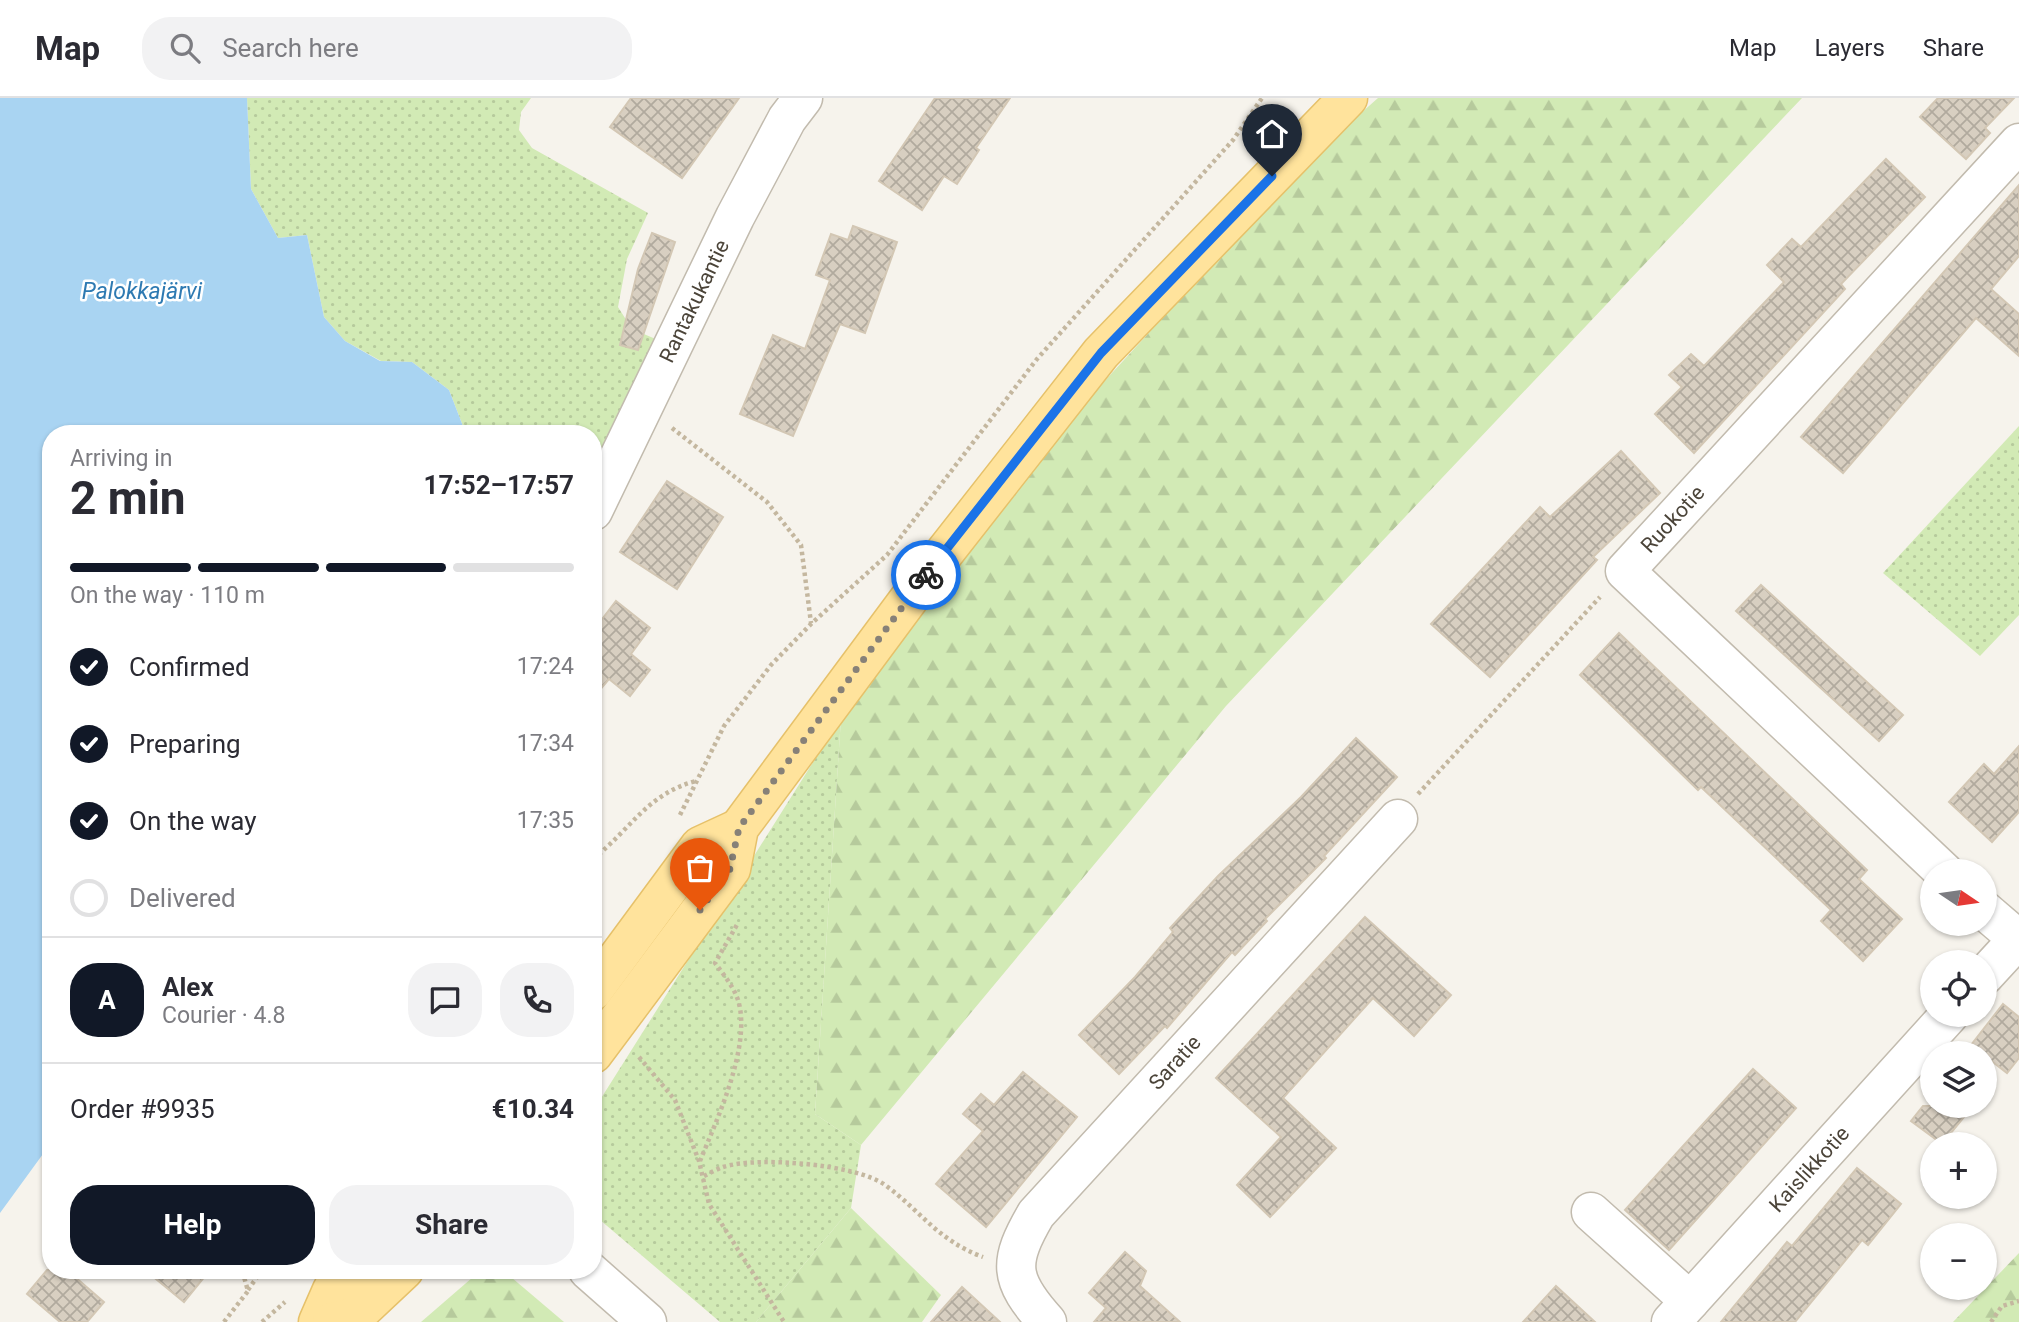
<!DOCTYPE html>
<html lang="en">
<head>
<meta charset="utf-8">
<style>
	:root { --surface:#fff; --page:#f2f2f3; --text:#2b2b33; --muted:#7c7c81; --line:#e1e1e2; --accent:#111827 }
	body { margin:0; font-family:Roboto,sans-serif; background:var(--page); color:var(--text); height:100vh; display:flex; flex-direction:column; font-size:26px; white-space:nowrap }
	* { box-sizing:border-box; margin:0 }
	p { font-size:23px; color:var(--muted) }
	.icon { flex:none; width:38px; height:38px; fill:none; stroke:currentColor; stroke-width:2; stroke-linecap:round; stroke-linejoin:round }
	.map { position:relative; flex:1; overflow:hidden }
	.panel { position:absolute; left:42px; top:327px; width:560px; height:854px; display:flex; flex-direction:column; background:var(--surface); border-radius:28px; box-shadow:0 2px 5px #0004 }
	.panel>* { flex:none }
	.needle { width:46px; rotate:103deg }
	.buttons { position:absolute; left:1920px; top:761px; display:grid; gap:14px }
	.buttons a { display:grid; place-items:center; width:77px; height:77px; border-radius:50%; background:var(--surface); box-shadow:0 2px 5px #0004; font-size:35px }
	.pin { position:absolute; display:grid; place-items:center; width:60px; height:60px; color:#fff; margin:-72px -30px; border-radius:50% 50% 50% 0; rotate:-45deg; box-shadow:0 0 7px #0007 }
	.pin .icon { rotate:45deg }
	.courier { position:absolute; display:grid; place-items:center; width:70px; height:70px; margin:-35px; border:5px solid #1a73e8; border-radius:50%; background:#fff; color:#222; box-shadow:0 2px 9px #0007 }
	.summary em { font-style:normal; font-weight:700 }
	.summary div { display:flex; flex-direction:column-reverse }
	.summary { display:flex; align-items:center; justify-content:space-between; height:119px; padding:0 28px }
	h1 { font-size:46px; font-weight:700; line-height:52px }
	.bar { display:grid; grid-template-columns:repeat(4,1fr); gap:10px 7px; align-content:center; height:84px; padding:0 28px }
	.bar i { height:9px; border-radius:5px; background:var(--line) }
	.bar .on { background:var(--accent) }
	.bar p { grid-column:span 4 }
	.line { display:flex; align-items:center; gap:18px; padding:0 28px; border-top:2px solid var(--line) }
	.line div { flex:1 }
	.round { display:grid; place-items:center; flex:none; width:74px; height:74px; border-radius:28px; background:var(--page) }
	ol { padding:0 28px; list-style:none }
	li { display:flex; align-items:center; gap:21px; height:77px }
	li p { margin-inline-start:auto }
	li .icon { padding:7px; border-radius:50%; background:var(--accent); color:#fff; stroke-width:4 }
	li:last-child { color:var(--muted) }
	li i { width:38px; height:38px; border:4px solid var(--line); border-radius:50% }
	.action { display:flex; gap:14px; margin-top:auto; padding:14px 28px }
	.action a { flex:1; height:80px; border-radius:28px; background:var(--accent); color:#fff; font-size:28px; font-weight:700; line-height:80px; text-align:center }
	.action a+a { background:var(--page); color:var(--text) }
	header { display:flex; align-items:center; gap:42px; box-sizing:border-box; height:98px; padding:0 35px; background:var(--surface); border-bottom:2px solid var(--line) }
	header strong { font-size:33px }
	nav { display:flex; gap:38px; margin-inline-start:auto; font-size:24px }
	.search { width:490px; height:63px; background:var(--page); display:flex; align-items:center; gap:18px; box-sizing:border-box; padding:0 24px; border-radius:28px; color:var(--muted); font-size:26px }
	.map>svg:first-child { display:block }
	.grass { fill:url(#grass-dots) }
	.forest { fill:url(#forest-firs) }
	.water { fill:#a9d4f2 }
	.building { fill:url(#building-cross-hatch); stroke:#d3c7b4; stroke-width:2 }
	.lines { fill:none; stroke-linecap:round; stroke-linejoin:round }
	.minor-casing { stroke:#c2bbae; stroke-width:41 }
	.major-casing { stroke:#e6c16a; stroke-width:41 }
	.path { stroke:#c4b79f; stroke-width:4.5; stroke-dasharray:3.5 3.5; stroke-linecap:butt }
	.minor { stroke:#fff; stroke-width:38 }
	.major { stroke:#ffe39c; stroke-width:38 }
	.done { stroke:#878178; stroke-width:7; stroke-dasharray:0 12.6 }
	.route { stroke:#1a73e8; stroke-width:9 }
	.labels { text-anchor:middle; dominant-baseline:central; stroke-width:5; stroke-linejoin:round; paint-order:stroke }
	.street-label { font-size:21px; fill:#4b4439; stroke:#fff }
	.water-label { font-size:23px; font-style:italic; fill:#2e7ab2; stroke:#fff }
</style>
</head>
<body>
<header>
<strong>Map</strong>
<div class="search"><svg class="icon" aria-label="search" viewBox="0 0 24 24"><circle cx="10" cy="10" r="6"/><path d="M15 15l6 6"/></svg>Search here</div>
<nav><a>Map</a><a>Layers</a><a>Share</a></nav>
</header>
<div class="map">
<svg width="2019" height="1224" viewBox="0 0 2019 1224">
	<defs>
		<pattern id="grass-dots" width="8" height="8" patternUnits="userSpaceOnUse" patternTransform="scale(1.75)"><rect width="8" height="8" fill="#d2eab5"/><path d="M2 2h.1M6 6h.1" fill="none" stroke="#b6ca9c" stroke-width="1.8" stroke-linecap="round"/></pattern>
		<pattern id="forest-firs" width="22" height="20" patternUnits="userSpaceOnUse" patternTransform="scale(1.75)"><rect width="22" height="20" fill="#d2eab5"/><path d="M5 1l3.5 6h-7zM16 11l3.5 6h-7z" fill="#b6ca9c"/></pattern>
		<pattern id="building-cross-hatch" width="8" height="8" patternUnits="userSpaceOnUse" patternTransform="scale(1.75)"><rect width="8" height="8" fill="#d8cfc1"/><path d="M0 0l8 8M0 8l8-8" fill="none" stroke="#b1aa9e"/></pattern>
	</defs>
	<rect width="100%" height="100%" fill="#f6f3ec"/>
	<g class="grass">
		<polygon points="247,0 531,0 521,14 519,32 532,50 648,115 627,161 618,209 632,231 658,242 593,373 593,336 466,336 449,292 412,264 381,263 345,243 324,219 307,137 278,140 251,91"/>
		<polygon points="2019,328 2019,517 1980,558 1883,475"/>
		<polygon points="841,620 815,1016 861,1047 851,1110 756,1224 720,1224 593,1116 593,1013"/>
	</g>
	<g class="forest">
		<polygon points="1378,0 1802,0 1226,608 861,1047 815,1016 841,620 1043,350 1146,238 1245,118"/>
		<polygon points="851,1110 941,1197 922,1224 756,1224"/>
		<polygon points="2019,1155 2019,1224 1953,1224"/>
		<polygon points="480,1173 504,1173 564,1224 421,1224"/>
	</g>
	<polygon class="water" points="0,0 247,0 251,91 278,140 307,137 324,219 345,243 380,263 412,264 449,292 466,336 51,336 51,1045 0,1115"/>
	<g class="building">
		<polygon points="631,0 739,0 682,80 610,29"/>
		<polygon points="935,0 1010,0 976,50 979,52 957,86 944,78 922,112 879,83"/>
		<polygon points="1938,0 2014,0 1985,30 1990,35 1966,61 1920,19"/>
		<polygon points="1886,61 1925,99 1841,186 1845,191 1694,355 1655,316 1682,289 1669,277 1691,256 1704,268 1784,184 1767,167 1792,141 1801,149"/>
		<polygon points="2019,87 2019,158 1991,191 2019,216 2019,258 1976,220 1843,375 1801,339"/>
		<polygon points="853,128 897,144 865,235 840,226 793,338 740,316 773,237 805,251 830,182 816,177 831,136 848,142"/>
		<polygon points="652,135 675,144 638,252 620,247 638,171"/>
		<polygon points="1621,353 1660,395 1593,459 1597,462 1490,579 1431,526 1540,409 1550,419"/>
		<polygon points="667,383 723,419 677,491 620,454"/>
		<polygon points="1761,487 1903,617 1879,643 1736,513"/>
		<polygon points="616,503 650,530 631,556 650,572 630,598 609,581 593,600 593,533"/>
		<polygon points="1619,535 1867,772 1859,781 1902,821 1863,863 1821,823 1831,812 1701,689 1698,692 1580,577"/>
		<polygon points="1356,640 1397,679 1324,758 1326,760 1265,821 1267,823 1235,857 1232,854 1167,930 1165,928 1119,976 1079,937 1135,879 1173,834 1170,830 1218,778 1301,699"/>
		<polygon points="2019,648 2019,714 1992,744 1949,704 1984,666 1994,676"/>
		<polygon points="1365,819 1451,897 1414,938 1373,900 1283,1000 1336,1050 1270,1119 1237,1087 1281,1039 1216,980"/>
		<polygon points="2003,906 2019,919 2019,960 2007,975 1971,947"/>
		<polygon points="1753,971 1796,1010 1669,1152 1625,1112"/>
		<polygon points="1023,974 1077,1019 986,1129 936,1086 983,1033 963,1016 981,996 994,1007"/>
		<polygon points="1923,1008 1973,1008 1942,1046 1911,1023"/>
		<polygon points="1857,1070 1901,1106 1868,1147 1862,1142 1795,1224 1721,1224 1787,1144 1792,1148"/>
		<polygon points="1125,1154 1146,1173 1140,1188 1180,1224 1094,1224 1106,1210 1089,1195"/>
		<polygon points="47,1172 67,1172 104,1204 87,1224 60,1224 27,1196"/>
		<polygon points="145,1172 210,1172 184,1204"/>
		<polygon points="1556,1188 1595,1224 1523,1224"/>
		<polygon points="962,1189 1000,1224 931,1224"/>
	</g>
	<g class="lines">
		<g class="minor-casing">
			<g id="minor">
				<path id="s1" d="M593 413 735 119 787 21 803 0"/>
				<path id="s2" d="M1944 774 1625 473 2019 45"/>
				<polyline points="1984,812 2018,841"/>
				<polyline points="1984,878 2019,840"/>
				<polyline points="1591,1114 1690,1203"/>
				<polyline points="588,1172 647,1224"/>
				<path id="s3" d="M1047 1224C1008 1181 1008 1164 1036 1116L1398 721"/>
				<path id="s4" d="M1671 1224 1949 917"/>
			</g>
		</g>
		<g class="major-casing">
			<g id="major">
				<polyline points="593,893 700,748 739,730"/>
				<polyline points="593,956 731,771 739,730 923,482 1101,255 1348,0"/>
				<polyline points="318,1224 332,1192 352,1172"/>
				<polyline points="332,1224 354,1219 404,1172"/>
			</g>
		</g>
		<g class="path">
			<polyline points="672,330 767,404 801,447 811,525"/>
			<polyline points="1418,696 1600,499"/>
			<polyline points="680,717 724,628 771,567 811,526 887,457 1037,261 1233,42 1262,0"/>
			<path d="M593 761C631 731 647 696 696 683"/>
			<polyline points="639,959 675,1002 699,1063 709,1106 784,1224"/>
			<path d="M700 1063C717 1021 752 947 738 902 733 888 724 877 715 865L738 825"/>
			<path d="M704 1078C710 1075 717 1071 723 1069 757 1058 856 1066 885 1087 921 1113 937 1142 983 1159"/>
			<polyline points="248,1192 262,1172"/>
			<polyline points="224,1224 248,1193 242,1172"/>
			<polyline points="262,1224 285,1204"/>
			<polyline points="1991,1224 2002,1208 2019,1203"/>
		</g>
		<use href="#minor" class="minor"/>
		<use href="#major" class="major"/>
	</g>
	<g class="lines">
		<polyline class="done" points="700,812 730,771 739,730 926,477"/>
		<polyline class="route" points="926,477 1101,255 1272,78"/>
	</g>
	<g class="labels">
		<g class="street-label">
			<text stroke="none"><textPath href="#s1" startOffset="233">Rantakukantie</textPath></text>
			<text stroke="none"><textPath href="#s2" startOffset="509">Ruokotie</textPath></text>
			<text stroke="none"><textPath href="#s3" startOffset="327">Saratie</textPath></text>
			<text stroke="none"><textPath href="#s4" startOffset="206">Kaislikkotie</textPath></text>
		</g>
		<g class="water-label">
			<text x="142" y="193">Palokkajärvi</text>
		</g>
	</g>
</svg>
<div class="buttons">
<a><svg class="needle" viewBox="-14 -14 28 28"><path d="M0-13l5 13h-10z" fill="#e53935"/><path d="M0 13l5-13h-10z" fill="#7c7c81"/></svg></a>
<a><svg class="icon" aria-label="locate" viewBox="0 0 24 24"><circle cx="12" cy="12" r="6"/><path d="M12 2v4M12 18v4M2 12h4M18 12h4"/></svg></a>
<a><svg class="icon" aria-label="layers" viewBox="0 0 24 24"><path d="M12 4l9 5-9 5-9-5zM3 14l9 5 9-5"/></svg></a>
<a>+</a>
<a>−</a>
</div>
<div class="pin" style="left:700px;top:812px;background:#ea580c"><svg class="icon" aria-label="bag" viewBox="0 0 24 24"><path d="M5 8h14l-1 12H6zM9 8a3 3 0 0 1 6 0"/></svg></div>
<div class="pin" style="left:1272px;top:78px;background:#1f2937"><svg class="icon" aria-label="home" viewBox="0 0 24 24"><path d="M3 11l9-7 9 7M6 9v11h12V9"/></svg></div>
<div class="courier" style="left:926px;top:477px"><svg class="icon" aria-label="bike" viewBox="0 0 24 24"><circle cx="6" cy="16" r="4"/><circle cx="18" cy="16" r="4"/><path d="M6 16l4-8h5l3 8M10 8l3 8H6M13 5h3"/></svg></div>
<section class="panel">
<div class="summary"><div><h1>2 min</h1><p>Arriving in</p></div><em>17:52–17:57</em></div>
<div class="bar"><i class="on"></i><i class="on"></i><i class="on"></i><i></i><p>On the way · 110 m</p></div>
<ol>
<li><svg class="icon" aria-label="check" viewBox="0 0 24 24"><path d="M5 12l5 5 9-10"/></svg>Confirmed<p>17:24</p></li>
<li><svg class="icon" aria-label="check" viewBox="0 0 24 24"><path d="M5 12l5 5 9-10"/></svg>Preparing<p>17:34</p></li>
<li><svg class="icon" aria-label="check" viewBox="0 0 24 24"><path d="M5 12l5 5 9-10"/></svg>On the way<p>17:35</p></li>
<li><i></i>Delivered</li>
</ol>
<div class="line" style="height:126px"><b class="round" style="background:var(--accent);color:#fff">A</b><div><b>Alex</b><p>Courier · 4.8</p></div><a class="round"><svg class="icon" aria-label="chat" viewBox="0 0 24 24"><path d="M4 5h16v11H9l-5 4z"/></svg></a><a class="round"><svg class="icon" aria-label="phone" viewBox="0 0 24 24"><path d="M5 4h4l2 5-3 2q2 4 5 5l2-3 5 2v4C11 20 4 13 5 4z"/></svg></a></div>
<div class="line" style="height:91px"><div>Order #9935</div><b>€10.34</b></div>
<div class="action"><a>Help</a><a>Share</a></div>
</section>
</div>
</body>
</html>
